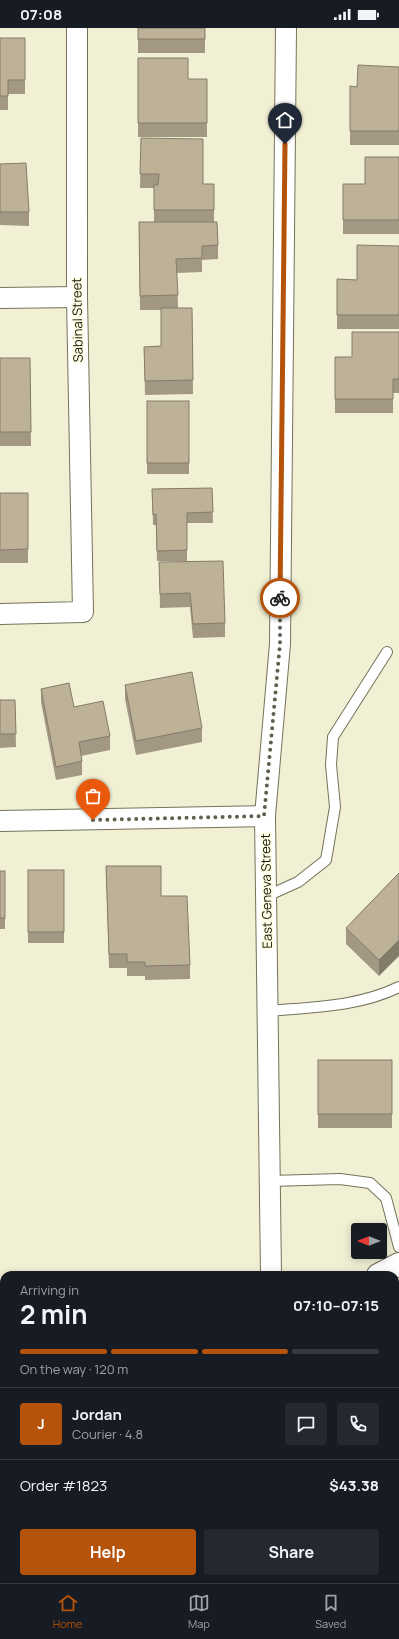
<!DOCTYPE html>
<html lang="en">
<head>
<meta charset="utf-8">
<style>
	:root { --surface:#171b24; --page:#242831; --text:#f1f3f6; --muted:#9ea1a6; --line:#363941; --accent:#b45309 }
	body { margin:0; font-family:Manrope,sans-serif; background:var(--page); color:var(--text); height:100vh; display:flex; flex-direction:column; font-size:15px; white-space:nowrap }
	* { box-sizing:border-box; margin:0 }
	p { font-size:13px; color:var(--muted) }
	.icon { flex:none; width:22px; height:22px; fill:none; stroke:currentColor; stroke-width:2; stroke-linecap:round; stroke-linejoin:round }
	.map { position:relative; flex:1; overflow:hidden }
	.drawer { position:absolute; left:0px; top:1243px; width:399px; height:312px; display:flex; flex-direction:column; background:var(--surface); border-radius:12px 12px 0 0; box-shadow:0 2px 10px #0003 }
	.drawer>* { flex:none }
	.needle { width:26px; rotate:270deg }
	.tools { position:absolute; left:351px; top:1195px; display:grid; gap:8px }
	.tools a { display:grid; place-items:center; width:36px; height:36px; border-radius:4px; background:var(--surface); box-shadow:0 2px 10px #0003; font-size:20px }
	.pin { position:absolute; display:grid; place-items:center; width:34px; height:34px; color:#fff; margin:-41px -17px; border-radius:50% 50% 50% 0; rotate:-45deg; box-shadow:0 0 4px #0007 }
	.pin .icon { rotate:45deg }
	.courier { position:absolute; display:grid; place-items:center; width:40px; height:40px; margin:-20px; border:3px solid #b45309; border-radius:50%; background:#fff; color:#222; box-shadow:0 1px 5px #0007 }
	.headline em { font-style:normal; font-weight:700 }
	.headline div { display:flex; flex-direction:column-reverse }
	.headline { display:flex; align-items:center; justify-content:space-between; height:68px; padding:0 20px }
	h1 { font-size:26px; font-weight:700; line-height:30px }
	.bar { display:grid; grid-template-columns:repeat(4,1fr); gap:6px 4px; align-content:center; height:48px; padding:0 20px }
	.bar i { height:5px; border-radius:3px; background:var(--line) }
	.bar .current { background:var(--accent) }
	.bar p { grid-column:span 4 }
	.line { display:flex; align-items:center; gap:10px; padding:0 20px; border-top:1px solid var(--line) }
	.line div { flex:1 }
	.round { display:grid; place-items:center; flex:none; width:42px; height:42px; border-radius:4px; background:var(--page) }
	.action { display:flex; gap:8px; margin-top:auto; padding:8px 20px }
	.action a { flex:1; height:46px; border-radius:4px; background:var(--accent); color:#fff; font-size:16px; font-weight:700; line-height:46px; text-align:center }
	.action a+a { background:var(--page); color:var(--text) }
	.status { display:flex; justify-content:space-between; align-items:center; height:28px; padding:0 20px; background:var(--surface); direction:ltr }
	.status svg { height:11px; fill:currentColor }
	.tabs { display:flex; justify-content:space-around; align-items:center; height:56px; border-top:1px solid var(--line); background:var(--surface); font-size:11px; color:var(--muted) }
	.tabs a { display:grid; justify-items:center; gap:2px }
	.tabs .current { color:var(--accent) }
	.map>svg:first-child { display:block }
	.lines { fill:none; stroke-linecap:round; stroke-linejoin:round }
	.lane-casing { stroke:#74735a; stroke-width:12 }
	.street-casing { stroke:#74735a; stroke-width:22 }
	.secondary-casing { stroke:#74735a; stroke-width:24 }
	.lane { stroke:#fff; stroke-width:10 }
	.street { stroke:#fff; stroke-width:20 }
	.secondary { stroke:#fff; stroke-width:22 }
	.wall { fill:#a39883 }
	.shaded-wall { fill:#847c6a }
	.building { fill:#bdb198; stroke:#847c6a }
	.done { stroke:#60604f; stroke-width:4; stroke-dasharray:0 7.2 }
	.route { stroke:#b45309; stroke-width:5 }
	.labels { text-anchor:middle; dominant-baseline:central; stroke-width:3.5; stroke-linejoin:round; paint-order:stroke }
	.street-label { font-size:13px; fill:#121208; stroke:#fffde1 }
</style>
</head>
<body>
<div class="status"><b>07:08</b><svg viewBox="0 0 49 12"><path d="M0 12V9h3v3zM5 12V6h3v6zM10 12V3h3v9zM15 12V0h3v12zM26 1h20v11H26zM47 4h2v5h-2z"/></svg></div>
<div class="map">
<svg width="399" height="1555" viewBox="0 0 399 1555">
	<rect width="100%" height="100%" fill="#f1f0d4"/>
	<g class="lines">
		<g class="lane-casing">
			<g id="lane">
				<polyline points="267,868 298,854 326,832 335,779 331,737 333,709 387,624"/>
				<path d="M268 983C313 979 358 979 399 959"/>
				<polyline points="270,1153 340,1151 370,1155 386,1170 399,1219"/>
			</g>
		</g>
		<g class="street-casing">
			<g id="street">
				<polyline points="0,270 77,269"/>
				<polyline points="0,586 83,584 77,269 77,0"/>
				<polyline points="0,793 265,788"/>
				<polyline points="271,1247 265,788 280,616 286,0"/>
			</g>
		</g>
		<g class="secondary-casing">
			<g id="secondary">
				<polyline points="378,1247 399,1236"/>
				<polyline points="0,1398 4,1397"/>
				<polyline points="280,1551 280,1555"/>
			</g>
		</g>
		<use href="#lane" class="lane"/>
		<use href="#street" class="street"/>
		<use href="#secondary" class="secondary"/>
	</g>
	<g class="wall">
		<rect x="138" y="0" width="67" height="25"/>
		<polygon points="0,10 25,10 25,66 8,66 8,82 0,82"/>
		<polygon points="138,30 188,51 207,51 207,109 138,109"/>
		<polygon points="399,39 399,117 350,117 350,58 357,59"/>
		<polygon points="141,110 203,156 214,156 214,194 218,217 218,231 202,232 202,244 177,245 178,280 192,280 193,366 145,367 144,319 161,318 161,282 140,282 139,194 154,194 154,160 140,160"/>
		<polygon points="399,129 399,206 343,206 343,156 365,156"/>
		<polygon points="0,136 29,184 29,198 0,197"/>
		<polygon points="399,218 399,301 337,301 337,251 357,252"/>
		<polygon points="399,304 399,365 393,365 393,385 335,385 335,329 352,329"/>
		<polygon points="0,330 30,330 31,418 0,418"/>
		<rect x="147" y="373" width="42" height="73"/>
		<polygon points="212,460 213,495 187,495 187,533 157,533 156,497 153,497 152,461"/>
		<rect x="0" y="465" width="28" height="70"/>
		<polygon points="159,534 225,595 225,609 193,610 190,579 160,580"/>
		<polygon points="125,657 202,700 202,714 136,727 125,671"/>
		<polygon points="41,661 74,679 110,708 110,722 81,728 82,733 82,747 56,752 41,674"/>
		<polygon points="0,672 15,672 16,719 0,720"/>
		<polygon points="106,838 161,868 190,937 190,951 145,952 145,948 127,948 127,940 109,940"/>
		<rect x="28" y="842" width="36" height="73"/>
		<rect x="0" y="843" width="5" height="58"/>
		<polygon points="399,845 379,948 346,916 346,900"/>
		<rect x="318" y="1032" width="74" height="68"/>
	</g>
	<polygon class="shaded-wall" points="399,912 399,928 379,948 379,932"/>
	<g class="building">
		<rect x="138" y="0" width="67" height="11"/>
		<polygon points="0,10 25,10 25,52 8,52 8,68 0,68"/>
		<polygon points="138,30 188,30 188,51 207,51 207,95 138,95"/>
		<polygon points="358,37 399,39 399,103 350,103 350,58 357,59"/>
		<polygon points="141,110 203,111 203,156 214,156 214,182 154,182 154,157 158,157 159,146 140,146"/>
		<polygon points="365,129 399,129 399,192 343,192 343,156 365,156"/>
		<polygon points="26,135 29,184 0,184 0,136"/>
		<polygon points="139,194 217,194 218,217 202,218 202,230 176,231 178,267 140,268"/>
		<polygon points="357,217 399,218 399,287 337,287 337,251 357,252"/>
		<polygon points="161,280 192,280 193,352 145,353 144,319 161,318"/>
		<polygon points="352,304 399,304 399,351 393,351 393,371 335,371 335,329 352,329"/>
		<polygon points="0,330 30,330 31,404 0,404"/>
		<rect x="147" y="373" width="42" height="62"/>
		<polygon points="212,460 213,484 187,485 187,522 157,523 156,486 153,487 152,461"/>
		<polygon points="0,465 28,465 28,521 0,522"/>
		<polygon points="223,533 225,595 193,596 190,565 160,566 159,534"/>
		<polygon points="192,644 202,700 136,713 125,657"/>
		<polygon points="69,655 74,679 103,673 110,708 79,714 82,733 56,739 41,661"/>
		<polygon points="0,672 15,672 16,706 0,706"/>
		<polygon points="106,838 161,838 161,868 187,868 190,937 145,938 145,934 127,934 127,926 109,926"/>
		<rect x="28" y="842" width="36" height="62"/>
		<rect x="0" y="843" width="5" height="47"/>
		<polygon points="399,845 399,912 379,932 346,900"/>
		<rect x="318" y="1032" width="74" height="54"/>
	</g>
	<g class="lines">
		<polyline class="done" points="93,792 264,788 280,616 280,570"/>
		<polyline class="route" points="280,570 285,116"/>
	</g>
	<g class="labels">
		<g class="street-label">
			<text transform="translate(77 292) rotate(-91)">Sabinal Street</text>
			<text transform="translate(266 863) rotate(-91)">East Geneva Street</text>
		</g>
	</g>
</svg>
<div class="tools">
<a><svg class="needle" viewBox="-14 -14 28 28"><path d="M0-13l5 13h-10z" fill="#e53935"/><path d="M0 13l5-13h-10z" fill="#9ea1a6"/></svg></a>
</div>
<div class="pin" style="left:93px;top:792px;background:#ea580c"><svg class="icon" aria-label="bag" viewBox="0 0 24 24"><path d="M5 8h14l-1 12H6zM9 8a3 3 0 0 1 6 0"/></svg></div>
<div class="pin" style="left:285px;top:116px;background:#1f2937"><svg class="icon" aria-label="home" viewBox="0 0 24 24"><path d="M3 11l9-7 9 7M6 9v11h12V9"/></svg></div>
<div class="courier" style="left:280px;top:570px"><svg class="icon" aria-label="bike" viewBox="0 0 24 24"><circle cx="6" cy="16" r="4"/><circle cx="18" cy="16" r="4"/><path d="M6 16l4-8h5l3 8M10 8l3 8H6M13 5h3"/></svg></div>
<section class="drawer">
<div class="headline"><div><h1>2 min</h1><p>Arriving in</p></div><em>07:10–07:15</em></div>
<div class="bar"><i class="current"></i><i class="current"></i><i class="current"></i><i></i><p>On the way · 120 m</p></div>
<div class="line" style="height:72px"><b class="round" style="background:var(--accent);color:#fff">J</b><div><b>Jordan</b><p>Courier · 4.8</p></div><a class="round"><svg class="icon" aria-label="chat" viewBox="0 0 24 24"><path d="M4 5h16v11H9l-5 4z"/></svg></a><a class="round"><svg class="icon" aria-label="phone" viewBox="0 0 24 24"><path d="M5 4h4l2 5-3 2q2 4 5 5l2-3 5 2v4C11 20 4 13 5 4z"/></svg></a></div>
<div class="line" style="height:52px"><div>Order #1823</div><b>$43.38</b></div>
<div class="action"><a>Help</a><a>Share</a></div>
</section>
</div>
<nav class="tabs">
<a class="current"><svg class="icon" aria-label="home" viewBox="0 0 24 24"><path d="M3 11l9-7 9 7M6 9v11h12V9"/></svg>Home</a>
<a><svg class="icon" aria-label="map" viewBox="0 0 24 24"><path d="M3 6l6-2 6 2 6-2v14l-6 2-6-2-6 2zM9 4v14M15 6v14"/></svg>Map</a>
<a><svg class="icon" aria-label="saved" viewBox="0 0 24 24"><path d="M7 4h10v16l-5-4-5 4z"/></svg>Saved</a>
</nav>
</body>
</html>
